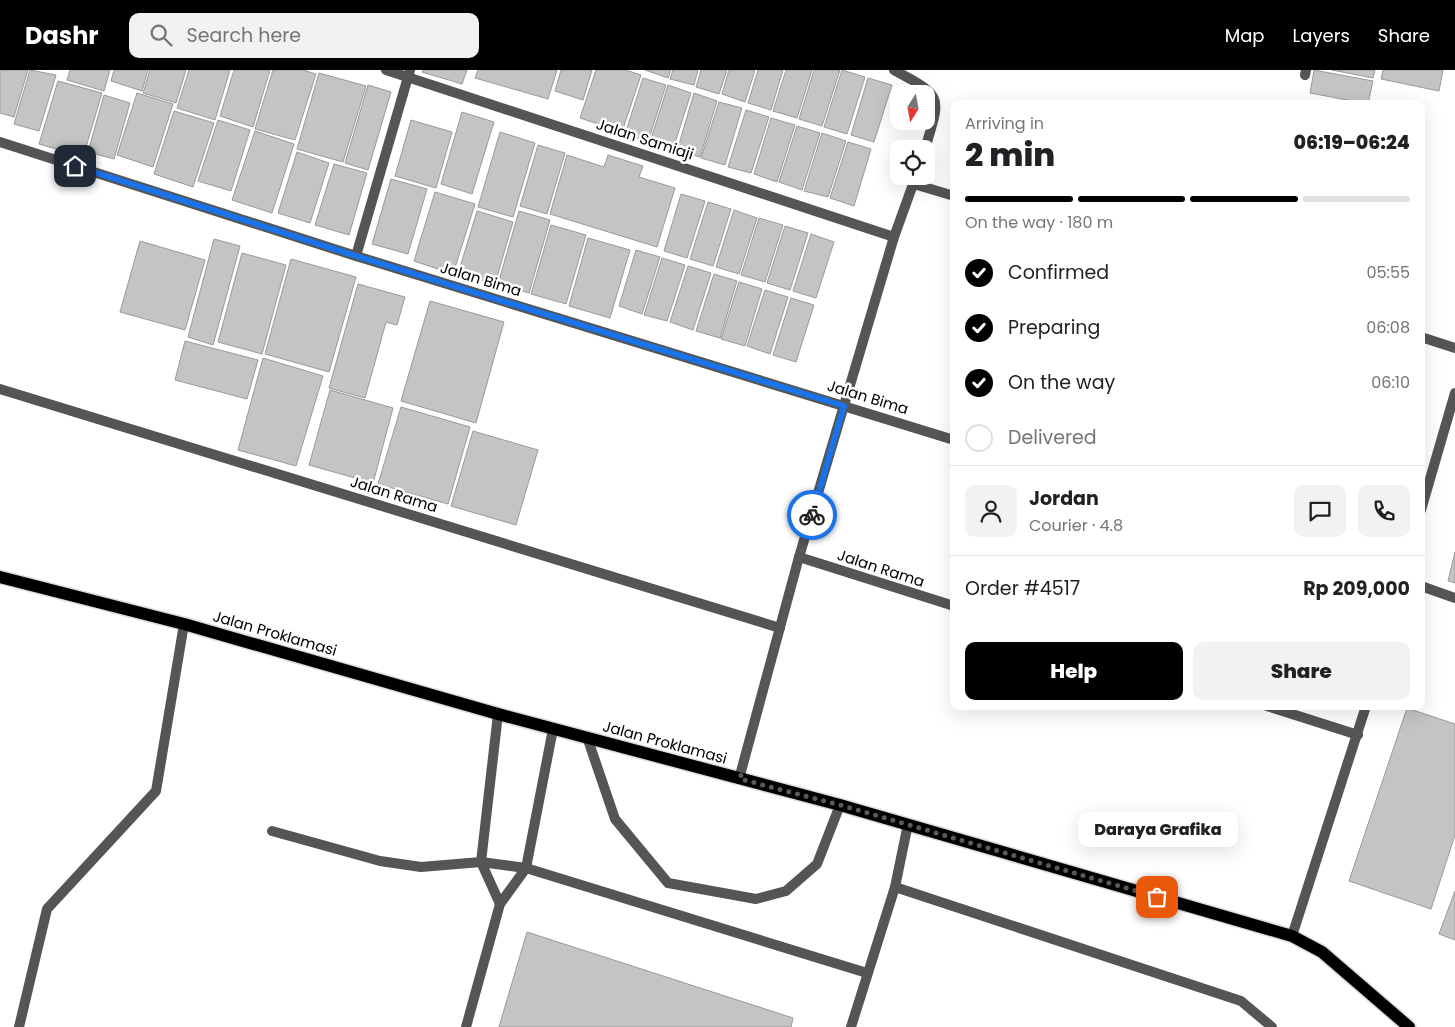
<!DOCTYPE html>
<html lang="en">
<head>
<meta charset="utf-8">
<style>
	:root { --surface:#fff; --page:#f2f2f2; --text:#202124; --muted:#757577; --line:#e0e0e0; --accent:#000 }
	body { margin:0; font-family:Poppins,sans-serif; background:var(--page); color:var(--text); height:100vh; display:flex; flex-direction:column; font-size:19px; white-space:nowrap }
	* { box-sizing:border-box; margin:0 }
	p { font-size:16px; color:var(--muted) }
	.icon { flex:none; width:28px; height:28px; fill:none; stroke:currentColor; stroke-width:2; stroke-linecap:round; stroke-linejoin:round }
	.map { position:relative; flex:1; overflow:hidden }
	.details { position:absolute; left:950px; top:30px; width:475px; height:610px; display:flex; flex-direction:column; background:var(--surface); border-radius:10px; box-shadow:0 5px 20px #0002 }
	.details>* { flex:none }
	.needle { width:32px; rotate:191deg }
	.buttons { position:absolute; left:890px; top:15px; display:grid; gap:10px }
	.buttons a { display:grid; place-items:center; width:45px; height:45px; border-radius:10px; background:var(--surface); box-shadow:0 5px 20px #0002; font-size:25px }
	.pin { position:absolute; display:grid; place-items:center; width:42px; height:42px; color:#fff; margin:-21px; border-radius:10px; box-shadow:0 2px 8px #0006 }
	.courier { position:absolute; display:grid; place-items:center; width:50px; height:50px; margin:-25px; border:4px solid #1a73e8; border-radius:50%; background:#fff; color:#222; box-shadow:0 1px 6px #0007 }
	.bubble { position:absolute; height:35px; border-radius:10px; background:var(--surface); box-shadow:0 5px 20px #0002; font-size:16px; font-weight:800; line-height:35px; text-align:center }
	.summary em { font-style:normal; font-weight:800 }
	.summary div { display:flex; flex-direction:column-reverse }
	.summary { display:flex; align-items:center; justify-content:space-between; height:85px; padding:0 15px }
	h1 { font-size:32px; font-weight:800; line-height:38px }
	.bar { display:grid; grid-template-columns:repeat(4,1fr); gap:8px 5px; align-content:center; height:60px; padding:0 15px }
	.bar i { height:6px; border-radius:4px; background:var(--line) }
	.bar .on { background:var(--accent) }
	.bar p { grid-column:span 4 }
	.line { display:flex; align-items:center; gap:12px; padding:0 15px; border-top:1px solid var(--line) }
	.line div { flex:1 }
	.round { display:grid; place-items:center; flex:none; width:52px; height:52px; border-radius:10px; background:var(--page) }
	ol { padding:0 15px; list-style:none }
	li { display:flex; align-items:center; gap:15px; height:55px }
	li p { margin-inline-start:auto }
	li .icon { padding:5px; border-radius:50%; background:var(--accent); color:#fff; stroke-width:4 }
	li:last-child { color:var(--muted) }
	li i { width:28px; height:28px; border:2px solid var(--line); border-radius:50% }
	.button { display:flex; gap:10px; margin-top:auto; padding:10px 15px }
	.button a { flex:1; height:58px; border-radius:10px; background:var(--accent); color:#fff; font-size:20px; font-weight:800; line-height:58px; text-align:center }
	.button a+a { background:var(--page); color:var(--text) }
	header { display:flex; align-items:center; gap:30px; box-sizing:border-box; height:70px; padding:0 25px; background:var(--accent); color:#fff }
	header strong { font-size:24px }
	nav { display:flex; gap:28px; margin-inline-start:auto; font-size:18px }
	.search { width:350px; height:45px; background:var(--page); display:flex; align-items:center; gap:12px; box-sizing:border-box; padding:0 18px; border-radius:10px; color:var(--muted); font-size:19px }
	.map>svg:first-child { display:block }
	.building { fill:#c4c4c4; stroke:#999 }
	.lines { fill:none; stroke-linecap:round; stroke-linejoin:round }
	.primary-casing { stroke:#dbdbdb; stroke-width:15 }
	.service { stroke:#555; stroke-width:10 }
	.minor { stroke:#555; stroke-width:10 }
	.primary { stroke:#000; stroke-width:12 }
	.done { stroke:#595959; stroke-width:5; stroke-dasharray:0 9 }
	.route { stroke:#1a73e8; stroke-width:6 }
	.labels { text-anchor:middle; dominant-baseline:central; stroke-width:5; stroke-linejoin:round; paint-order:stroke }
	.street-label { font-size:15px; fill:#000; stroke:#fff }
</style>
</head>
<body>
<header>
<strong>Dashr</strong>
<div class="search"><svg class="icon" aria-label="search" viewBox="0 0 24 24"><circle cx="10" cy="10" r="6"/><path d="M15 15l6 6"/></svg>Search here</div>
<nav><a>Map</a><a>Layers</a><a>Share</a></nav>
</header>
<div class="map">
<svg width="1455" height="957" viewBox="0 0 1455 957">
	<rect width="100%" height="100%" fill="#fff"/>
	<g class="building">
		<polygon points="0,0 28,0 14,47 0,43"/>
		<polygon points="30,0 56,5 39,61 14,54"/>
		<polygon points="70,0 110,0 104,21 67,10"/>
		<polygon points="114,0 148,0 142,21 111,11"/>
		<polygon points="150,0 186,0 176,33 143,23"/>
		<polygon points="189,0 230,0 215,50 177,38"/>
		<polygon points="234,0 270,0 253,57 220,46"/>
		<polygon points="273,0 303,0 316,4 295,70 255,59"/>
		<polygon points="423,0 467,0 462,14 422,2"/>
		<polygon points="478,0 557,0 548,29 475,8"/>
		<polygon points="561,0 592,0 583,30 555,21"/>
		<polygon points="596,0 626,0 641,5 622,62 580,48"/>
		<polygon points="645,0 671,0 668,8"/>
		<polygon points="673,0 698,0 694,15 670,9"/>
		<polygon points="701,0 727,0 719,24 696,17"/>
		<polygon points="729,0 755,0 745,32 722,24"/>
		<polygon points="758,0 783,0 771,40 748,33"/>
		<polygon points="786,0 812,0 797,48 773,41"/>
		<polygon points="814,0 840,0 822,56 799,49"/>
		<polygon points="842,0 865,7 847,64 824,57"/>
		<polygon points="1314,0 1373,11 1368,34 1310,23"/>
		<polygon points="1332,0 1375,0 1373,8"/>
		<polygon points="1383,0 1443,0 1439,21 1381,9"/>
		<polygon points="319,3 366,16 343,92 297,79"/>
		<polygon points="643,8 666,15 648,72 625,64"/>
		<polygon points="868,8 892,15 874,72 851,65"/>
		<polygon points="58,11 102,23 83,87 39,74"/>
		<polygon points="368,15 391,22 368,100 345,93"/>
		<polygon points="668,15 691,23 673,79 650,72"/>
		<polygon points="137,23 173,34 153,97 117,85"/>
		<polygon points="694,23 717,31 700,87 677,81"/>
		<polygon points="104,25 130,33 114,89 88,82"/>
		<polygon points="719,32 742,38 725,95 701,88"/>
		<polygon points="746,40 769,47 751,103 728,97"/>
		<polygon points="174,41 214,53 193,117 154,104"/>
		<polygon points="462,42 494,52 472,124 441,114"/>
		<polygon points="771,48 795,55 777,112 754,104"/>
		<polygon points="218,50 250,60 231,121 198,111"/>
		<polygon points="411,50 452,62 436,118 395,106"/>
		<polygon points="797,56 820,63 802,120 779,112"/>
		<polygon points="255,61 294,74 272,143 232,130"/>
		<polygon points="500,62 535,73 513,147 478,137"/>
		<polygon points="822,63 846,71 828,127 804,121"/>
		<polygon points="848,72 871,79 854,136 830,128"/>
		<polygon points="538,75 565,83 547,144 520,136"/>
		<polygon points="297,82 329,93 310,153 278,143"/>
		<polygon points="567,85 604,97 608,85 643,96 639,107 675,118 657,177 550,144"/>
		<polygon points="334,94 367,103 349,165 315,155"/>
		<polygon points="391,109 427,119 408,184 372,174"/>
		<polygon points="435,122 475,134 453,204 414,191"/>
		<polygon points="681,124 705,131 687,188 664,181"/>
		<polygon points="708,132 731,139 713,196 690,189"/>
		<polygon points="734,140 757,148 739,204 716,197"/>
		<polygon points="477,141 513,152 495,214 458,204"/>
		<polygon points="519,141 550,150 529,223 498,214"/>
		<polygon points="759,148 783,155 765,212 741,205"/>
		<polygon points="551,155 586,165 566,234 531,224"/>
		<polygon points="785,156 808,163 790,220 767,213"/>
		<polygon points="811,164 834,172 816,228 793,221"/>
		<polygon points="588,168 630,180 610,248 569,236"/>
		<polygon points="214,169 240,176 213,275 188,267"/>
		<polygon points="140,171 205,190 185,260 120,242"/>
		<polygon points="636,180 660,187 642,244 619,236"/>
		<polygon points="242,183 286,195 262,284 218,272"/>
		<polygon points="662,188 685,195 667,251 644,245"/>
		<polygon points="291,189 356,207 329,302 265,284"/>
		<polygon points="688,196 711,203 693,260 670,252"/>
		<polygon points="714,204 737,211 720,268 696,261"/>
		<polygon points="739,212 762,219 745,276 721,269"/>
		<polygon points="358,214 405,227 397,255 386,252 365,328 329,318"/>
		<polygon points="765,220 788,227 770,284 747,276"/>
		<polygon points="791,228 814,235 796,292 773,285"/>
		<polygon points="430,231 504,252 476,353 401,331"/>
		<polygon points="185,271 258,290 247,329 175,310"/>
		<polygon points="263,288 323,306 296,396 238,380"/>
		<polygon points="330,320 393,338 373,413 309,395"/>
		<polygon points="401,337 470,357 448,434 378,414"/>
		<polygon points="473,361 538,380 516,455 451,436"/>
		<polygon points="1455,482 1455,513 1448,511"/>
		<polygon points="1407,638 1455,654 1455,765 1431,839 1349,811"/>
		<polygon points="1455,821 1455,870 1439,864"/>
		<polygon points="527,862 793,948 791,957 499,957"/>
	</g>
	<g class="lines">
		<g class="primary-casing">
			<polyline id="primary" points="0,507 184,554 498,644 840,735 1292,866 1322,882 1409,957"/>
		</g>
		<g class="service">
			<polyline points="498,644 481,792 500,834"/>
			<polyline points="587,667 615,749 668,813 756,829 786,821 817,794 840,735"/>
			<polyline points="272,761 380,791 421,797 481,792 526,798 867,903"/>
			<polyline points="895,817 1241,931 1272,957"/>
			<polyline points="466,957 500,834 526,798 553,659"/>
			<polyline points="851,957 895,817 908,754"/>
		</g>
		<g class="minor">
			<polyline points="386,0 894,167"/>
			<path d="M894 0C944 27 941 25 925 79"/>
			<polyline points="1305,5 1306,0"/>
			<polyline points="0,72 356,186 954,370"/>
			<polyline points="914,114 954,126"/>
			<polyline points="356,186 410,0"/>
			<polyline points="1421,267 1455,278"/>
			<polyline points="0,319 780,558"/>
			<polyline points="1421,440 1455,323"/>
			<polyline points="799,487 954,536"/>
			<polyline points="1421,516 1455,528"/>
			<polyline points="1267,636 1358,665"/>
			<polyline points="739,709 799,487 894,167 916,106"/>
			<polyline points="1292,866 1366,636"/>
			<polyline points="19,957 47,839 156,721 184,554"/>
		</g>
		<use href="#primary" class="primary"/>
	</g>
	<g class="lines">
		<polyline class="done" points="812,445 740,709 840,735 1157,827"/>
		<polyline class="route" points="75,96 356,186 844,336 812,445"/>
	</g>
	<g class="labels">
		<g class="street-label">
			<text transform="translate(645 69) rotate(18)">Jalan Samiaji</text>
			<text transform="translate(481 209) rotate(17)">Jalan Bima</text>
			<text transform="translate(868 327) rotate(17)">Jalan Bima</text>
			<text transform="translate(394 424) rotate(17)">Jalan Rama</text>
			<text transform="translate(881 498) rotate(18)">Jalan Rama</text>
			<text transform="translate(275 563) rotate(16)">Jalan Proklamasi</text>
			<text transform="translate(665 672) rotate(15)">Jalan Proklamasi</text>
		</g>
	</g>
</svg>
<div class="buttons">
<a><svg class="needle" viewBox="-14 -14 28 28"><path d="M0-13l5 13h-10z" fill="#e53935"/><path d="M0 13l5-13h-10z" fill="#757577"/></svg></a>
<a><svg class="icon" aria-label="locate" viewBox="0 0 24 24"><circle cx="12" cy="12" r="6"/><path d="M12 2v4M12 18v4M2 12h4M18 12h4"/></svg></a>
</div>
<div class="pin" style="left:1157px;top:827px;background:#ea580c"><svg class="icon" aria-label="bag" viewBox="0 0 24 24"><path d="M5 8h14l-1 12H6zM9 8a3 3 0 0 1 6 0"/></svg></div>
<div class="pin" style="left:75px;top:96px;background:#1f2937"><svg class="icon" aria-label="home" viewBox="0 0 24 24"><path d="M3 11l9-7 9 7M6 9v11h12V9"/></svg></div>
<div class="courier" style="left:812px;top:445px"><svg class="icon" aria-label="bike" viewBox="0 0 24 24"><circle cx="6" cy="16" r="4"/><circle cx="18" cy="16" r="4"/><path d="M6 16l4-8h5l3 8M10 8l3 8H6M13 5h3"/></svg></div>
<div class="bubble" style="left:1078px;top:742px;width:160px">Daraya Grafika</div>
<section class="details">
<div class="summary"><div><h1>2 min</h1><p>Arriving in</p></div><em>06:19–06:24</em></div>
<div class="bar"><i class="on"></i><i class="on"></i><i class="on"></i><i></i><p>On the way · 180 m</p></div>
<ol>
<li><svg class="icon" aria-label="check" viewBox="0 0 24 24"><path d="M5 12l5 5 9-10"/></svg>Confirmed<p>05:55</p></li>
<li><svg class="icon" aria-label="check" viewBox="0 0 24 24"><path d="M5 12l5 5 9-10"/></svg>Preparing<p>06:08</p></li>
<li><svg class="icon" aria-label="check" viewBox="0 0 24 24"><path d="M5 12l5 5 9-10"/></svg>On the way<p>06:10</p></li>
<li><i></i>Delivered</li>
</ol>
<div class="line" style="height:90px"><a class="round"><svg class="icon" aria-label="person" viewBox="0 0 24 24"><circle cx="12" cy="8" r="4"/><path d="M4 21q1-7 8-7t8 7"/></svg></a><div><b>Jordan</b><p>Courier · 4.8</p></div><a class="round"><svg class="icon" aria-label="chat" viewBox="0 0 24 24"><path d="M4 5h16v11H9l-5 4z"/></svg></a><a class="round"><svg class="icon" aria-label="phone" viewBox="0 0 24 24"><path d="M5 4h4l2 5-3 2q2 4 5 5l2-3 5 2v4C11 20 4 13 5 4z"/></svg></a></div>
<div class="line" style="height:65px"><div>Order #4517</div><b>Rp 209,000</b></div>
<div class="button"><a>Help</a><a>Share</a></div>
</section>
</div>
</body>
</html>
